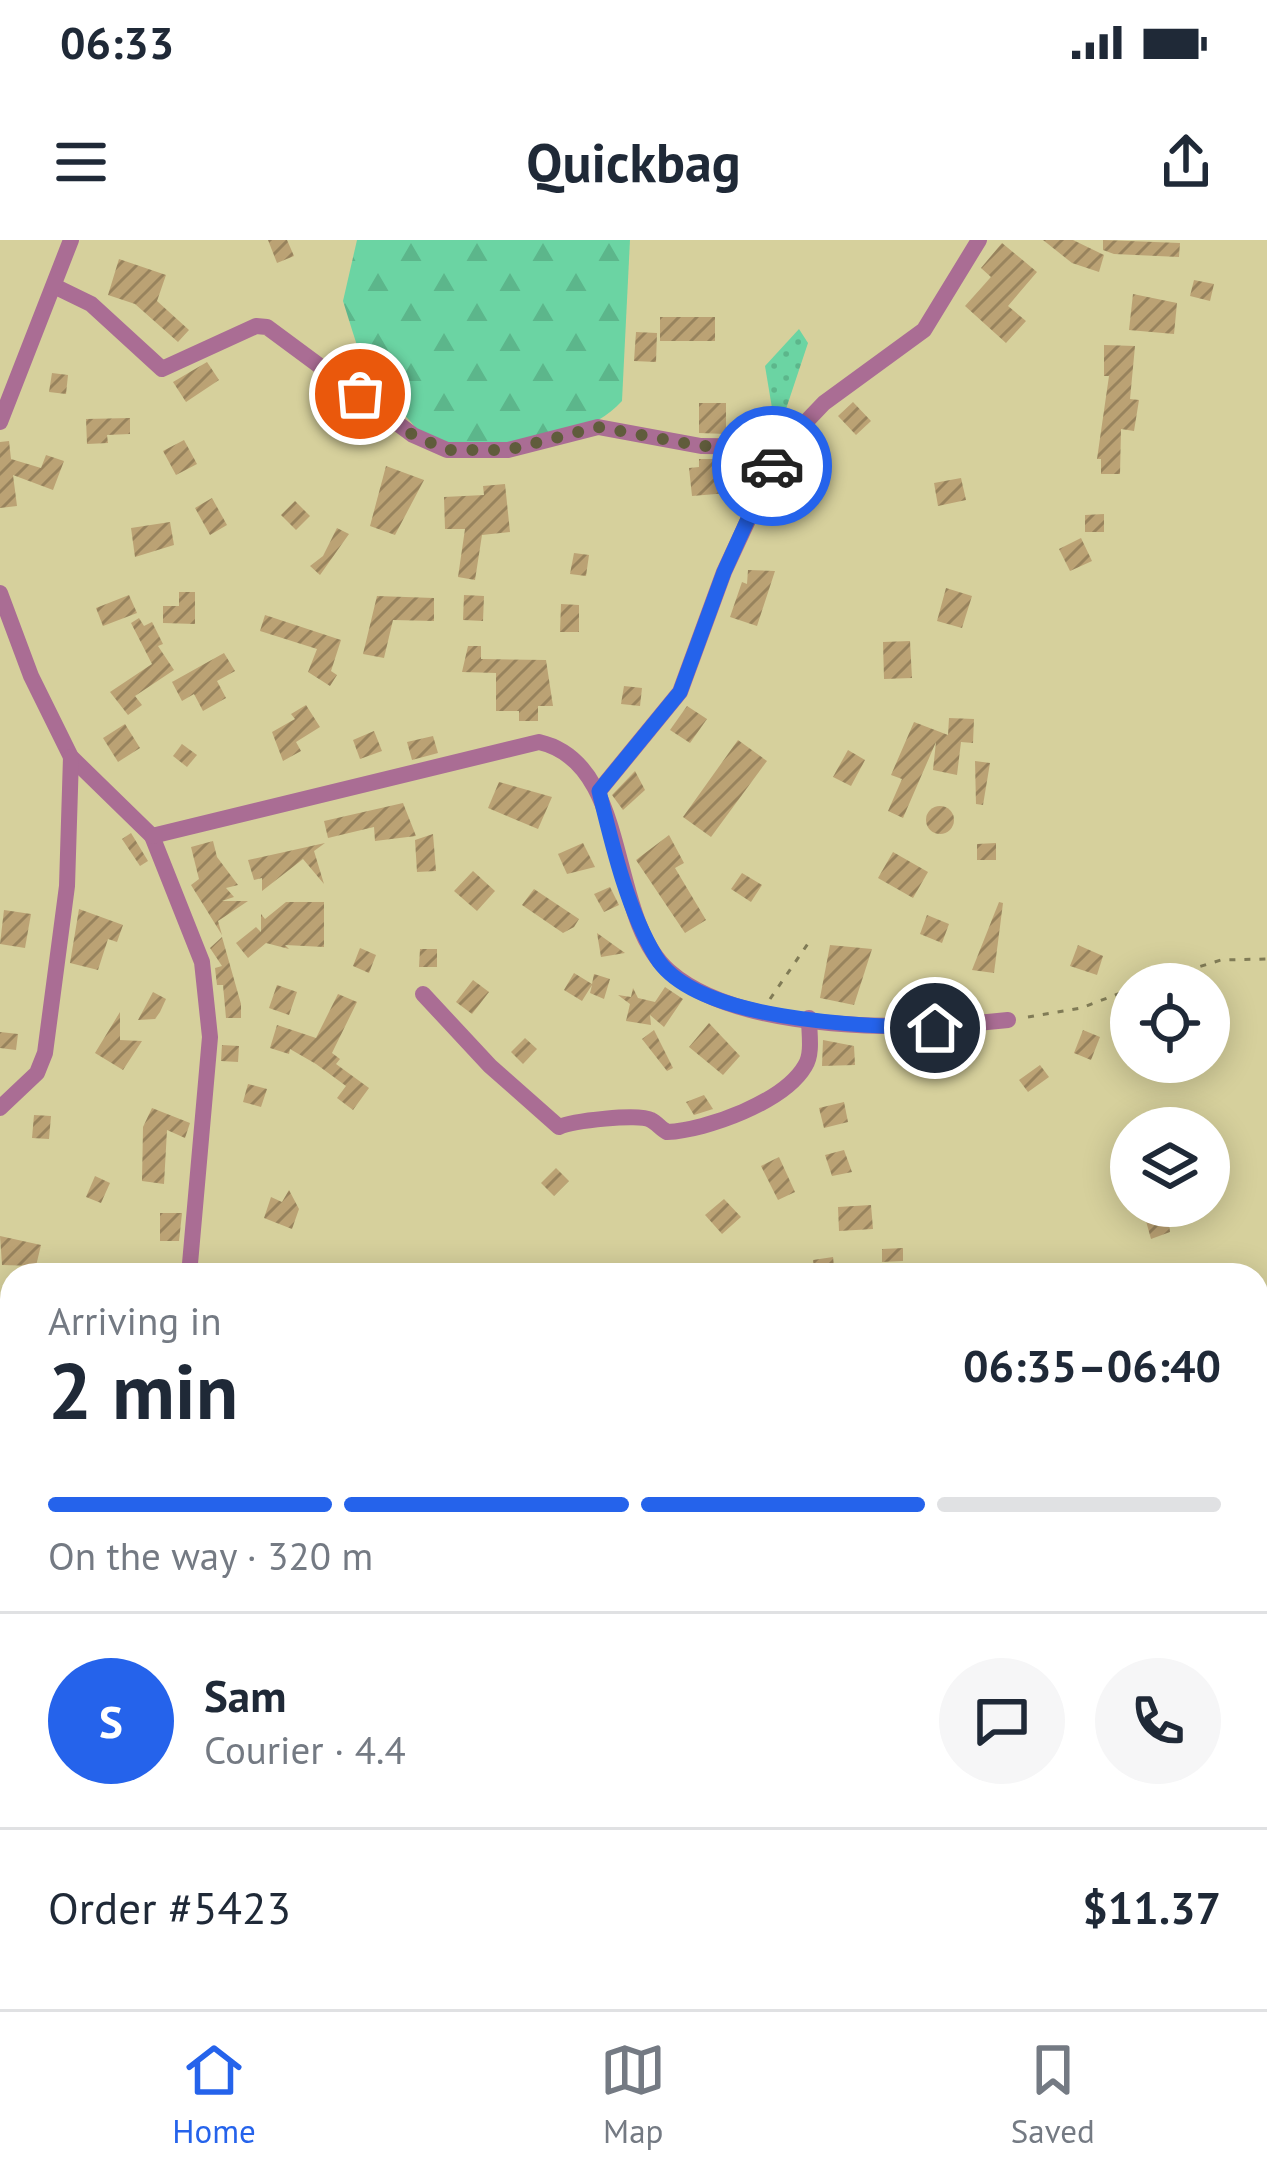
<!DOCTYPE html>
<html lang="en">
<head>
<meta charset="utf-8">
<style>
	:root { --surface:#fff; --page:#f6f6f7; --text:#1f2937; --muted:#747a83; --line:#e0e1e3; --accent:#2563eb }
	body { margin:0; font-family:"PT Sans",sans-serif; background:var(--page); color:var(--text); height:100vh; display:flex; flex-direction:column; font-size:45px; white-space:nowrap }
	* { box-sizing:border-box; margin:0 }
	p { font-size:39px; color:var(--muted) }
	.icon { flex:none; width:66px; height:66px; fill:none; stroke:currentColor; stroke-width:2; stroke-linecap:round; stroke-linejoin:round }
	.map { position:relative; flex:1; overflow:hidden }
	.sheet { position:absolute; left:0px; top:1023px; width:1269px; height:747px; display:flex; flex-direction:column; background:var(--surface); border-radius:36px 36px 0 0; box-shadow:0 6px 30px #0003 }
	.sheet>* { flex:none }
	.fabs { position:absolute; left:1110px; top:723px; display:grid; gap:24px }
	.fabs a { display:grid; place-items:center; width:120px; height:120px; border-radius:50%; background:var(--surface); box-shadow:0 6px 30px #0003; font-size:60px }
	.pin { position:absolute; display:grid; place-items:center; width:102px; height:102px; color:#fff; margin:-51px; border:6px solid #fff; border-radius:50%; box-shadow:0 3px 12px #0007 }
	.courier { position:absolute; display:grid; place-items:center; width:120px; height:120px; margin:-60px; border:9px solid #2563eb; border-radius:50%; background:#fff; color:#222; box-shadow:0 3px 15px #0007 }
	.headline em { font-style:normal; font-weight:700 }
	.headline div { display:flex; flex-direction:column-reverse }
	.headline { display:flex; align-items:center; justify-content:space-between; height:204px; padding:0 48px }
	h1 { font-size:78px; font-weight:700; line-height:90px }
	.bar { display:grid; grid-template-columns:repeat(4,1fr); gap:18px 12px; align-content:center; height:144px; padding:0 48px }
	.bar i { height:15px; border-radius:9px; background:var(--line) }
	.bar .current { background:var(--accent) }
	.bar p { grid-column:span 4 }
	.line { display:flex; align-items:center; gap:30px; padding:0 48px; border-top:3px solid var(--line) }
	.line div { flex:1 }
	.round { display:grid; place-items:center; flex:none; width:126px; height:126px; border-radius:63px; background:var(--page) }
	.status { display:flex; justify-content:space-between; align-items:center; height:84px; padding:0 60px; background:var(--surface); direction:ltr }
	.status svg { height:33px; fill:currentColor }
	header { display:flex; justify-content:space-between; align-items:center; height:156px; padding:0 48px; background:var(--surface); font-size:54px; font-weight:700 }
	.dock { display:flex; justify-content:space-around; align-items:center; height:168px; border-top:3px solid var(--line); background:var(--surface); font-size:33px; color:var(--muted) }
	.dock a { display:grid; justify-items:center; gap:6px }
	.dock .current { color:var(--accent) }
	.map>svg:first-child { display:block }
	.green { fill:url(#green-dots) }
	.forest { fill:url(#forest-firs) }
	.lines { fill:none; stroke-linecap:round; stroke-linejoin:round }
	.stream { stroke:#1ea3c7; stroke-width:4.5 }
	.building { fill:url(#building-hatch) }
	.path { stroke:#807b56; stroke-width:3; stroke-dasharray:6 9; stroke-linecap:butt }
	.street { stroke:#aa6d94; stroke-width:16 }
	.done { stroke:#605c3c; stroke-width:12; stroke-dasharray:0 21.6 }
	.route { stroke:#2563eb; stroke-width:15 }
</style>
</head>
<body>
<div class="status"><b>06:33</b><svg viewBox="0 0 49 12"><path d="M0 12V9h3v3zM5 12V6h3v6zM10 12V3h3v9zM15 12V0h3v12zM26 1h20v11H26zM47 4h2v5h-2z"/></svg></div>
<header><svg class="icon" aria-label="menu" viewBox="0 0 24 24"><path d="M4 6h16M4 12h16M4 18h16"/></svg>Quickbag<svg class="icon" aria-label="share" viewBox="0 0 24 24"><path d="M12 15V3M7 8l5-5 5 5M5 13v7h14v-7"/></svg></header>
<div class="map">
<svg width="1267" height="1769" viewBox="0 0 1267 1769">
	<defs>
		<pattern id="green-dots" width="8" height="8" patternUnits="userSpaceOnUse" patternTransform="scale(3)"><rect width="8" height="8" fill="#6bd4a3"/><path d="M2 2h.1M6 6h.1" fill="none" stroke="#5cb68b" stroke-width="1.8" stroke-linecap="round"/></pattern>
		<pattern id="forest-firs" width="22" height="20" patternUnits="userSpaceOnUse" patternTransform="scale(3)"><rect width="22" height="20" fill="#6bd4a3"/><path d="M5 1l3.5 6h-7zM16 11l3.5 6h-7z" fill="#5cb68b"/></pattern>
		<pattern id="building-hatch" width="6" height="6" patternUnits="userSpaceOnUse" patternTransform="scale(3)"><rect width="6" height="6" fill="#bba274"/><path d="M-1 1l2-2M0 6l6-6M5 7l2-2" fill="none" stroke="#98835d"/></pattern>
	</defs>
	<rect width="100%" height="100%" fill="#d6d09c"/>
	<polygon class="green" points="799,89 808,103 786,169 772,168 765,126"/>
	<path class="forest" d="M357 0H630L622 161C576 210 493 207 429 203L364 128 343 61Z"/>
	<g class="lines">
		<polyline class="stream" points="1087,1769 1091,1758"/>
	</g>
	<g class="building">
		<polygon points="268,0 287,0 294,16 277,23"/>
		<polygon points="1043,0 1073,0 1104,15 1099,32 1072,23"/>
		<polygon points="1103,0 1180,3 1179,17 1114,14 1103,10"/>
		<polygon points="1002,3 1037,32 1008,66 1026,81 1006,103 965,66 991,37 981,28"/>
		<polygon points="119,19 166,35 157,61 189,90 178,102 135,64 108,55"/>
		<polygon points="1194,40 1214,44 1210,61 1190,56"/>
		<polygon points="1133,54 1177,63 1174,94 1129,90"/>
		<rect x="660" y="77" width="55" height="24"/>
		<polygon points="636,92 657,93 656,122 634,121"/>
		<polygon points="1104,105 1135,106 1130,159 1139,160 1134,191 1121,189 1120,234 1101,234 1101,219 1097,219 1109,136 1104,136"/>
		<polygon points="207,122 219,140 186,162 173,142"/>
		<polygon points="52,133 68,135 66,154 49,152"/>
		<polygon points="853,162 871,181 856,195 838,176"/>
		<polygon points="341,163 366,181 355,195 331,177"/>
		<polygon points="699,163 726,163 726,194 699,193"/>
		<polygon points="130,178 130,194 107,195 108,203 87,204 86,179"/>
		<polygon points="184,200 197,224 176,235 163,211"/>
		<polygon points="9,201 11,219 41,228 46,215 64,221 53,250 13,235 17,266 0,268 0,202"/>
		<polygon points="699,219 724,219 728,253 692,256 689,228 699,227"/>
		<polygon points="386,226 424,240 395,295 370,286"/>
		<polygon points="787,233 807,241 800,259 780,251"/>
		<polygon points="961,238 966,260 938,266 934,243"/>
		<polygon points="505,244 510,292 482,295 475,340 458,337 465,289 445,289 444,257 484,255 483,246"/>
		<polygon points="212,258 227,285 210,295 195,268"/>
		<polygon points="295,261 310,276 296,290 281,275"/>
		<polygon points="1104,274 1104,292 1085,292 1085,275"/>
		<polygon points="170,282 174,305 135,317 131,288"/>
		<polygon points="337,288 349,294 320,335 310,326 323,316"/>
		<polygon points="1081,298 1092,321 1070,331 1059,309"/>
		<polygon points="574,313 589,315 586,336 570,334"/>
		<polygon points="748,330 775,331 757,386 730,377 742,342 747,344"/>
		<polygon points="946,348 972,356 962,388 937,381"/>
		<polygon points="179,352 195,352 195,384 163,383 163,366 179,366"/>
		<polygon points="129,355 137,373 103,386 96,368"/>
		<polygon points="464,355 484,356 483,381 463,380"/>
		<polygon points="377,356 434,358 434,381 393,380 384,418 363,414"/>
		<polygon points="561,364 579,365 579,392 560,392"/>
		<polygon points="265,375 341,400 331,431 337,435 330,446 308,432 317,409 260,391"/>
		<polygon points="139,378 144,386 152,382 163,404 158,406 174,430 135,456 142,465 128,475 110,452 152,424 131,383"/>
		<polygon points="910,401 912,438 884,439 883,402"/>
		<polygon points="468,406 481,406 481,419 546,420 553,466 538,466 538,481 519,481 519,471 496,471 496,433 462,432"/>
		<polygon points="224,413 235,431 217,441 226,458 203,471 194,454 182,461 172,442"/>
		<polygon points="624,446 642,448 640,466 621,464"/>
		<polygon points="306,465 320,487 296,502 301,511 283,521 272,492 295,479 291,474"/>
		<polygon points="687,466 707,479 690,503 670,490"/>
		<polygon points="949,478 974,479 973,503 961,502 957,535 933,530 936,502 903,578 888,571 902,539 891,535 914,482 948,495"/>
		<polygon points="125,484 140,508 118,522 103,498"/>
		<polygon points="374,491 382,511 360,519 353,500"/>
		<polygon points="433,496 438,513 412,520 407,502"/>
		<polygon points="738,500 767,521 711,597 683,577"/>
		<polygon points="182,504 197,515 187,527 173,516"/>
		<polygon points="848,510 865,520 851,546 833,537"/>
		<polygon points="975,521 990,523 983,565 976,564"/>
		<polygon points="635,531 645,550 623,570 612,555"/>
		<polygon points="499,542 552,557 538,589 488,568"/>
		<polygon points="403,563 416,596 375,601 374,587 328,598 324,581"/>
		<circle cx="940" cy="580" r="14"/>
		<polygon points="131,593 148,621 140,626 122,599"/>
		<polygon points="433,594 436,631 417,632 415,600"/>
		<polygon points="669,595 684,623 675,628 706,680 685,693 636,620"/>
		<polygon points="213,601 217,617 238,645 226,648 234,657 222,661 248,661 218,681 222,695 191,645 199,639 191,607"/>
		<polygon points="325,603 314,611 324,644 303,619 262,651 262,638 254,640 248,620"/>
		<polygon points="583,603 595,627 567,634 558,614"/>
		<polygon points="996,603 996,620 977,620 977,604"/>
		<polygon points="893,612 928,632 913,658 878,638"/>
		<polygon points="473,631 495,651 477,671 454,651"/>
		<polygon points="742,633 762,645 751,662 731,649"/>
		<polygon points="610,647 619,665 604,672 594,654"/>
		<polygon points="534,649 579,679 574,687 563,693 522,665"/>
		<polygon points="286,662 324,662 324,707 285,705 289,709 266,703 248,718 236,703 256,687 261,692 261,674 265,679"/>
		<polygon points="999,662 1003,663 994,733 972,730"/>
		<polygon points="79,669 123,685 117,702 108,699 98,730 70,723"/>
		<polygon points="4,670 31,674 25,708 0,704"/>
		<polygon points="927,675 949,684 942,703 920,694"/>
		<polygon points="597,693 625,713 601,717"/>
		<polygon points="222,697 241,764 241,778 226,778 223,745 217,745 215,728 222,726 210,708"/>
		<polygon points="830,705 872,709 854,765 820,758"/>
		<polygon points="1078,705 1103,716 1097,735 1070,726"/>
		<polygon points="360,708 376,715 369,733 353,726"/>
		<polygon points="420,709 437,709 437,727 419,727"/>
		<polygon points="574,733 592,744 594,734 610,739 604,759 590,753 592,745 582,761 564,750"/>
		<polygon points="473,740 489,752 472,774 456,762"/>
		<polygon points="277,745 297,752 289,775 269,768"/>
		<polygon points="665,747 683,759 664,787 650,775 651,785 626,781 630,764 618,755 631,757 633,748 638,758 655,762"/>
		<polygon points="153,752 166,759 160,772 155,779 138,780"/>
		<polygon points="338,754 357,762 332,813 340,819 336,824 369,848 353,870 337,858 346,846 316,824 290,809 289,814 270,808 277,785 316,798"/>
		<polygon points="120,772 120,800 142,801 123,830 95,813"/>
		<polygon points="709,783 740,816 723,835 689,807"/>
		<polygon points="654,790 673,828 667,831 642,799"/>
		<polygon points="1083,790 1100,797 1091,820 1074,813"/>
		<polygon points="0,792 18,794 16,810 0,808"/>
		<polygon points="525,798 537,809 523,824 511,812"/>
		<polygon points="823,800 854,806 855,825 822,826"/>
		<polygon points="222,805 239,806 238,822 221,821"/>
		<polygon points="1040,825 1049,837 1028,852 1019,840"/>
		<polygon points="248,844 267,849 261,867 243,862"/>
		<polygon points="704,855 713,869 694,875 686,862"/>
		<polygon points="844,862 848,882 824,888 819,868"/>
		<polygon points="152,868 190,883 185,898 167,890 164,944 142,941 143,887"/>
		<polygon points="34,875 51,876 49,899 32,898"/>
		<polygon points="844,910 852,932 832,936 825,915"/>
		<polygon points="779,917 795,952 778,960 761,926"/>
		<polygon points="556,928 569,941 554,956 541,943"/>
		<polygon points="95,936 110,943 101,963 86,957"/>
		<polygon points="289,950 299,969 292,989 264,978 271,957 282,962"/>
		<polygon points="724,959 741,977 722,994 705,975"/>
		<polygon points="871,965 873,989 839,991 838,967"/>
		<polygon points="160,973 182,973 179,1001 160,1001"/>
		<polygon points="1168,976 1170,992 1151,999 1146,981"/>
		<polygon points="0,996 41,1005 36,1026 2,1025"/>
		<polygon points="903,1008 903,1021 882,1022 882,1009"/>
		<polygon points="833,1017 835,1035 815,1035 813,1020"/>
	</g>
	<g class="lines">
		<g class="path">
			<polyline points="1143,744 1221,720 1267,719"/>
			<polyline points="770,759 809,702"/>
			<polyline points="1028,777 1081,768 1131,749"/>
			<polyline points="0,1241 12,1243"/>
		</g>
		<g class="street">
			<polyline points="54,46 91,64 162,129 256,86 267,87 413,195 447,210 508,210 598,187 701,206 782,207"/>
			<polyline points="0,182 71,0"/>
			<polyline points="0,353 31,436 71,517 152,596 202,722 210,797 189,1035"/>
			<polyline points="599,551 680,452 724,332 782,207 824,163 924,90 979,0"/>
			<path d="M152 596 539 502C632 523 607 677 669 731 742 795 917 790 1008 780"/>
			<path d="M423 754 490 826 559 887C572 881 639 873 651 880 657 883 661 889 667 892 707 890 784 862 805 826 813 814 809 793 809 778"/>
			<polyline points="0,868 37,833 45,813 67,646 71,517"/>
			<polyline points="0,1357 12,1357"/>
			<polyline points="299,1758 311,1769"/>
			<polyline points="202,1769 205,1758"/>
			<polyline points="511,1769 513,1758"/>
		</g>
	</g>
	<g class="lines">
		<polyline class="done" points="360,154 413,195 447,210 508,210 598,187 701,206 782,206 772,226"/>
		<path class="route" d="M772 226 724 332 680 452 599 551C612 604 627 669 656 717 695 782 866 786 935 788"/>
	</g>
</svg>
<div class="fabs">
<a><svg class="icon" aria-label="locate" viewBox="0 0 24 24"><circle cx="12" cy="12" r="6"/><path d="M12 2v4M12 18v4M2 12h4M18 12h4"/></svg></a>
<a><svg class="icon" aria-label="layers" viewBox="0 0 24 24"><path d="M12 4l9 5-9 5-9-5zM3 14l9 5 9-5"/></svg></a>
</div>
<div class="pin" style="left:360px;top:154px;background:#ea580c"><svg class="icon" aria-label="bag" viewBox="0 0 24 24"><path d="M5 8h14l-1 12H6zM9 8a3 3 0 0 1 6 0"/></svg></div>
<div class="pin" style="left:935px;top:788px;background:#1f2937"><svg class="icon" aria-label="home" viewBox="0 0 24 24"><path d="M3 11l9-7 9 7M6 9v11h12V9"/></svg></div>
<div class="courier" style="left:772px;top:226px"><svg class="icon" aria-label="car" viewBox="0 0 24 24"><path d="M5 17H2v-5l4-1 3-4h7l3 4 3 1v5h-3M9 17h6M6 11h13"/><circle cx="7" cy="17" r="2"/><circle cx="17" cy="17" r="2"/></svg></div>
<section class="sheet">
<div class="headline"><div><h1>2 min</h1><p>Arriving in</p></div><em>06:35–06:40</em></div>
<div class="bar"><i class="current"></i><i class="current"></i><i class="current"></i><i></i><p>On the way · 320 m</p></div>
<div class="line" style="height:216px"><b class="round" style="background:var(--accent);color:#fff">S</b><div><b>Sam</b><p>Courier · 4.4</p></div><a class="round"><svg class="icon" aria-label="chat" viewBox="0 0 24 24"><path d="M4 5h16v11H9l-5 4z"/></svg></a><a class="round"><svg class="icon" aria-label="phone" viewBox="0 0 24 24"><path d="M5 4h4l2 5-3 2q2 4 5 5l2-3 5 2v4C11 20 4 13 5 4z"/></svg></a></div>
<div class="line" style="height:156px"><div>Order #5423</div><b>$11.37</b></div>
</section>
</div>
<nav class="dock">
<a class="current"><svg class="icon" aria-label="home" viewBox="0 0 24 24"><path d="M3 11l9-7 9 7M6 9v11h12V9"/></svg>Home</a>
<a><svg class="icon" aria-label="map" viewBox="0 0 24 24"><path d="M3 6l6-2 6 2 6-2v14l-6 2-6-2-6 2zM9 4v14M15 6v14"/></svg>Map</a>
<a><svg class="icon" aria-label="saved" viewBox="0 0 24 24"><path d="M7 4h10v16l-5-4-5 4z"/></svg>Saved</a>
</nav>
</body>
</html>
